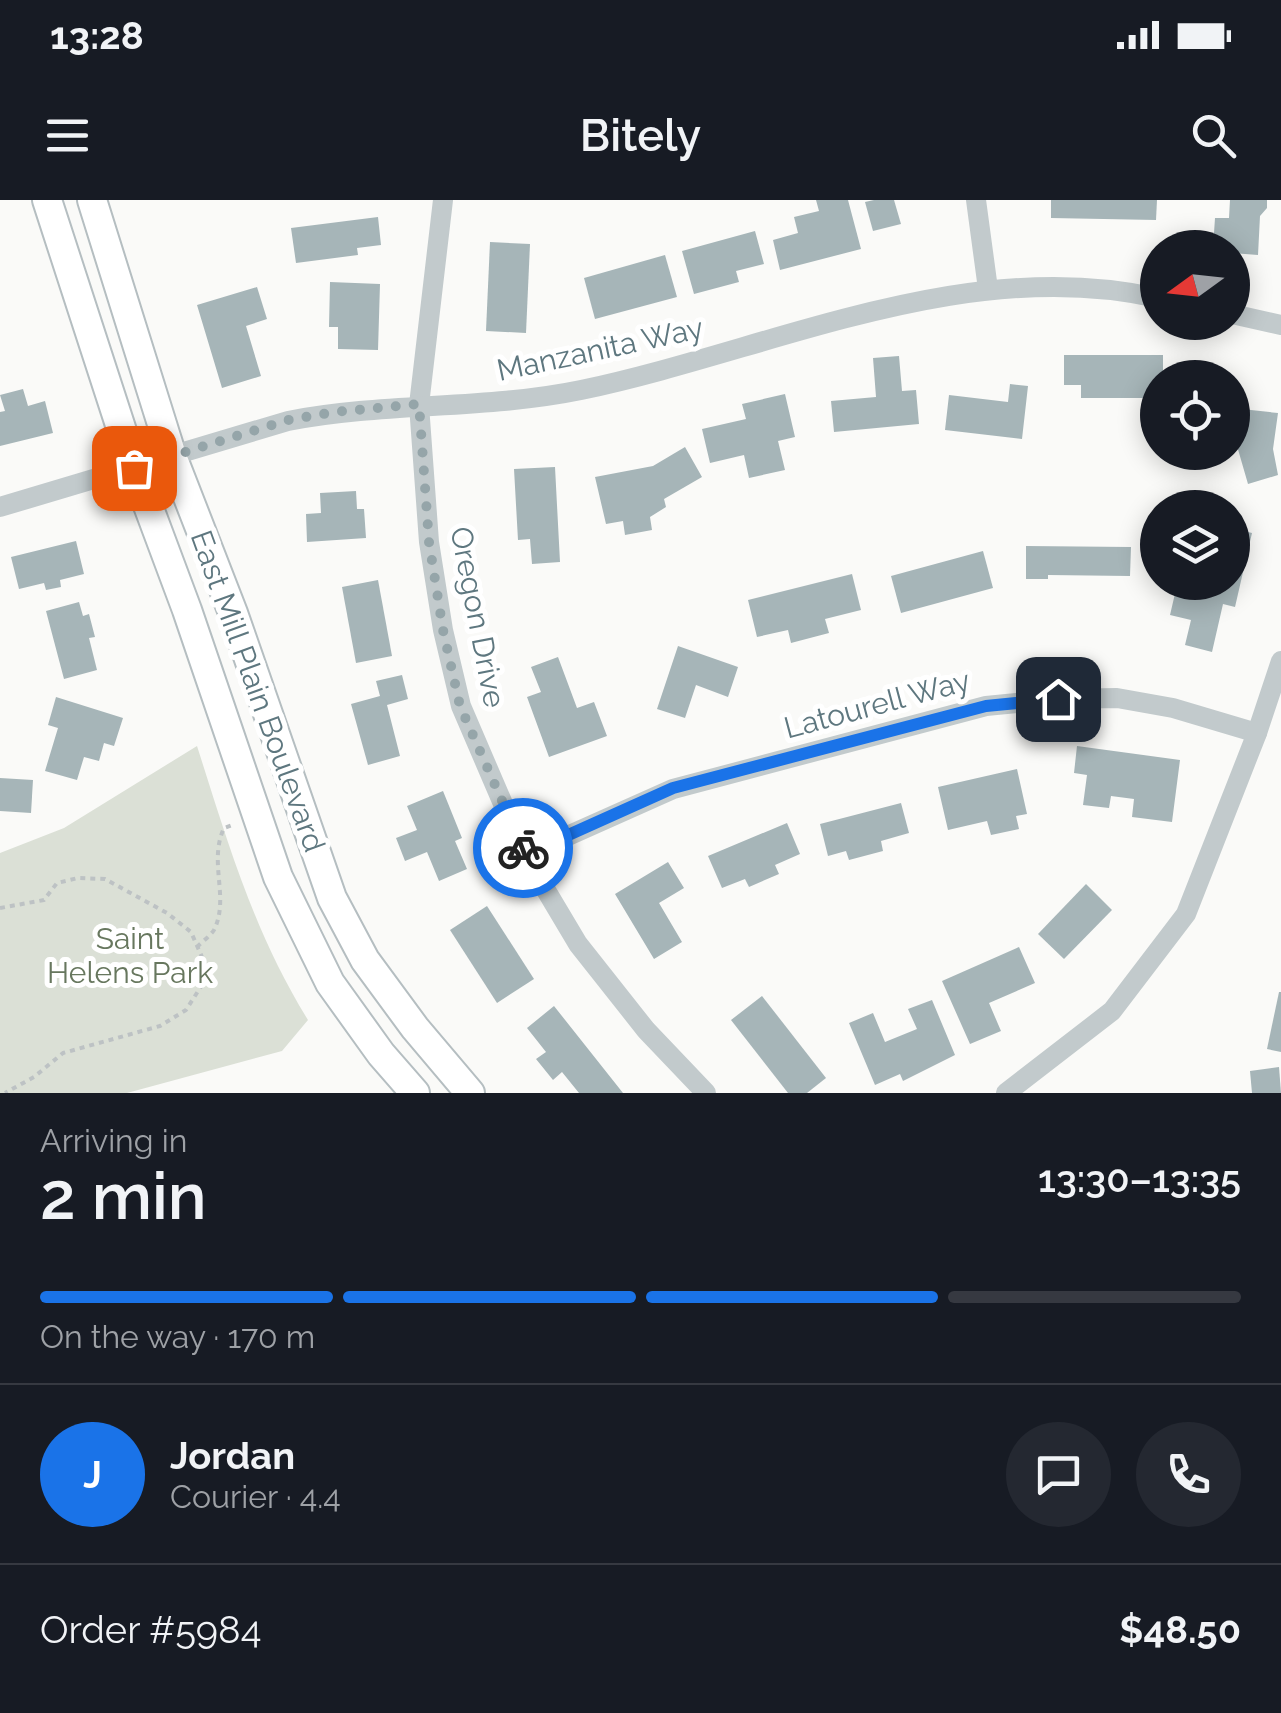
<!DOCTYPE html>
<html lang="en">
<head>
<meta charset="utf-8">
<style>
	:root { --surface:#171b24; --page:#242831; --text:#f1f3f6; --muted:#9ea1a6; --line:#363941; --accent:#1a73e8 }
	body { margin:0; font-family:Raleway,sans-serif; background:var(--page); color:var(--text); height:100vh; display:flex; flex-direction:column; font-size:38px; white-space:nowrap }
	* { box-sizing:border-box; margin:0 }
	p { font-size:32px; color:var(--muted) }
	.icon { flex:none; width:55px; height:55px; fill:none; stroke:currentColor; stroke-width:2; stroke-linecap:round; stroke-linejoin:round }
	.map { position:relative; height:893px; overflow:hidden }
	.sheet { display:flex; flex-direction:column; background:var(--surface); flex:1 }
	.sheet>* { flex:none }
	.needle { width:65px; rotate:255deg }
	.fabs { position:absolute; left:1140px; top:30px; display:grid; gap:20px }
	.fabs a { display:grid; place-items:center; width:110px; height:110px; border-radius:50%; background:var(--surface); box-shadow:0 5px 25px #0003; font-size:50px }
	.pin { position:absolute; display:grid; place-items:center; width:85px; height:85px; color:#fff; margin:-42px; border-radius:20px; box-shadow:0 5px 15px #0006 }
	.courier { position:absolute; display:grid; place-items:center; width:100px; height:100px; margin:-50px; border:8px solid #1a73e8; border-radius:50%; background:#fff; color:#222; box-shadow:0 2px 12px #0007 }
	.overview em { font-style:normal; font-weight:600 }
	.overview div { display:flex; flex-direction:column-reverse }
	.overview { display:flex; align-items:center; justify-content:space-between; height:170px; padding:0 40px }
	h1 { font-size:65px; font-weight:600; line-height:75px }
	.bar { display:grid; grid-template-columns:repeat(4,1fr); gap:15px 10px; align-content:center; height:120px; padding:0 40px }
	.bar i { height:12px; border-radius:8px; background:var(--line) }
	.bar .current { background:var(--accent) }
	.bar p { grid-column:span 4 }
	.line { display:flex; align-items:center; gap:25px; padding:0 40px; border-top:2px solid var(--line) }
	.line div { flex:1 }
	.round { display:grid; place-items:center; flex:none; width:105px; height:105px; border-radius:52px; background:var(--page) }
	.status { display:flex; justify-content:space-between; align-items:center; height:70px; padding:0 50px; background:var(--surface); direction:ltr }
	.status svg { height:28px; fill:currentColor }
	header { display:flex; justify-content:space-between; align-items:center; height:130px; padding:0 40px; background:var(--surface); font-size:45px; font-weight:600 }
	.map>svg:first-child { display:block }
	.green { fill:#dbe0d6 }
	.building { fill:#a6b5b8 }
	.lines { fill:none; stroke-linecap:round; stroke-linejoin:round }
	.secondary-casing { stroke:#b5bec1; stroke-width:32 }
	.path { stroke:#bdc2c4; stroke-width:4; stroke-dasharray:5 5; stroke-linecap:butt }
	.minor { stroke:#c2cacc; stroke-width:20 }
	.secondary { stroke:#fff; stroke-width:28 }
	.done { stroke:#95a5a9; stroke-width:10; stroke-dasharray:0 18 }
	.route { stroke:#1a73e8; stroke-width:12 }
	.labels { text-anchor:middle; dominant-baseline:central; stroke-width:10; stroke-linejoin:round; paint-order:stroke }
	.street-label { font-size:30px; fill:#5e777f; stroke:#fff }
	.park-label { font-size:30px; fill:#67775e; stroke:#fff }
</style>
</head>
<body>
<div class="status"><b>13:28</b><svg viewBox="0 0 49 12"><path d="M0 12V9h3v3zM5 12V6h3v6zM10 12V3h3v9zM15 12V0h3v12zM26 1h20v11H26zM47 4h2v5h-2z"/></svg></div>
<header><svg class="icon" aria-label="menu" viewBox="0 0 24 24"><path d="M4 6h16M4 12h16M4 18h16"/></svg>Bitely<svg class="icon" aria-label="search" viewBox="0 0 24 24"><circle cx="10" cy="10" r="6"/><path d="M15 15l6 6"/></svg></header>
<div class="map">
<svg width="1281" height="893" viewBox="0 0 1281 893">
	<rect width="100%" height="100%" fill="#fafaf8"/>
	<path class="green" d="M197 546C228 643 254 733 308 820L282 851 127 893H0V653L64 628Z"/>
	<g class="building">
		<polygon points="816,0 848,0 861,49 780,70 773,40 798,33 794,17 819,11"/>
		<polygon points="874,0 894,0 901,24 873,31 865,2"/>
		<polygon points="1051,0 1157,0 1156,20 1051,18"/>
		<polygon points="1230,0 1267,0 1267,8 1260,16 1258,55 1232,53 1232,48 1213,48 1215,18 1229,18"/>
		<polygon points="378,17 381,45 357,48 358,55 296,63 291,28"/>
		<polygon points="755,31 764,64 736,71 739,82 694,94 682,51"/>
		<polygon points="490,42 530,44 526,133 486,131"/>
		<polygon points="665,55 677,97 595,119 584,78"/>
		<polygon points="330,82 380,84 378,150 338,149 338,127 329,127"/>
		<polygon points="257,87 267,119 246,126 261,176 222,188 197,105"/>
		<polygon points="1064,155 1163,155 1163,178 1158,178 1158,198 1081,198 1081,185 1064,185"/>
		<polygon points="899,156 902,191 916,190 919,224 834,232 831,201 876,197 873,158"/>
		<polygon points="1010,184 1028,186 1022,239 945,230 949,195 1008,202"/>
		<polygon points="23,189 28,206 45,201 53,233 0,246 0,212 5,211 0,195"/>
		<polygon points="785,194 795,237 778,241 785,270 749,278 744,255 710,263 702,229 746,219 742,204"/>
		<polygon points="1232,208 1278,213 1273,249 1278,275 1248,284 1235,239 1232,239"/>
		<polygon points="685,247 702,277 664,299 666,307 650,317 652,330 625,335 623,321 606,324 595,277 653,266"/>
		<polygon points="555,267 560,362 532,364 530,339 518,340 514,269"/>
		<polygon points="356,291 357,309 364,309 366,338 307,342 306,314 321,313 320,293"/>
		<polygon points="1232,328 1252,333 1235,407 1223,404 1212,452 1185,445 1191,420 1170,415 1177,385 1199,390 1200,382 1232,382"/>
		<polygon points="76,341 84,374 60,380 61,387 46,390 44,383 19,389 11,357"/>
		<polygon points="1026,346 1131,347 1130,376 1048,375 1048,379 1026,379"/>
		<polygon points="983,351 993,388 901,413 891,376"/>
		<polygon points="852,374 861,410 825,419 829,433 791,443 788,430 757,437 748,400"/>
		<polygon points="378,380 392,456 356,463 342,387"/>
		<polygon points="79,402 83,416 89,414 95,437 89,438 97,470 64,479 46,411"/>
		<polygon points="678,446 738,467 728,497 696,485 685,518 657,509"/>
		<polygon points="558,457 577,508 594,502 607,536 549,557 527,497 541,492 531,467"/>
		<polygon points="402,475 408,499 387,505 400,556 368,565 351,504 380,496 376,481"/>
		<polygon points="56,497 123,518 114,546 104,543 99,561 84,557 77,580 45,571 58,528 48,525"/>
		<polygon points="1077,546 1180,560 1172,622 1132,617 1134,599 1111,596 1109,608 1083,605 1087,575 1074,573"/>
		<polygon points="1017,569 1027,614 1016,616 1019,629 991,635 987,621 948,630 938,587"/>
		<polygon points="0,578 33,580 31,613 0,611"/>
		<polygon points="443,591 462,638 455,641 467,669 439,681 427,652 405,661 396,638 417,630 407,606"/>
		<polygon points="901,603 909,633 881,641 883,651 849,660 846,651 828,656 820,624"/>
		<polygon points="787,623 800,654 775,665 779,674 749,687 745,679 722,688 708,656"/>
		<polygon points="668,662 684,688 659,703 682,742 654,759 615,694"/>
		<polygon points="1086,684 1112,710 1064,759 1038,734"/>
		<polygon points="487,706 534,779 497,803 450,730"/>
		<polygon points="1019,747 1035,783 989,803 1001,831 970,844 942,781"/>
		<polygon points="1279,792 1281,792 1281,852 1267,849"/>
		<polygon points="762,796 826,878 807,893 788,893 731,820"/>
		<polygon points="932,800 955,855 903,881 900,874 875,885 849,823 873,813 885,842 917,829 908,809"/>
		<polygon points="554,806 623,893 579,893 562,872 553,880 536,859 546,852 527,828"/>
		<polygon points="1279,867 1281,893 1252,893 1250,871"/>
	</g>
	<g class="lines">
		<g class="secondary-casing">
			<g id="secondary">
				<polyline points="47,0 134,268 187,410 278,677 330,783 381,854 415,893"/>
				<polyline points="92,0 172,256 233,413 332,698 365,760 415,828 470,893"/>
			</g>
		</g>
		<g class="path">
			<polyline points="0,708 44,700 57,683 78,678 105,679 167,713 191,732 202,757 202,785 186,810 160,826 63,853 34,877 5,893"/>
			<path d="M197 747C202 742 210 736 214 730 230 698 208 662 224 628L235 624"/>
		</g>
		<g class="minor">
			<polyline points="443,0 419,205 429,342 443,430 461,506 525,655 578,744 646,830 706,893"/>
			<polyline points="976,0 988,89"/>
			<polyline points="1232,114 1281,125"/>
			<path d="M0 307 288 221C385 202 484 210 581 190 768 151 964 54 1158 98"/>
			<polyline points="525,655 673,589 986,506 1058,499 1117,498 1173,508 1257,533"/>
			<polyline points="1006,893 1112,811 1186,714 1257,533 1281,461"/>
		</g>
		<use href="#secondary" class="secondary"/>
	</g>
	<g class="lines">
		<polyline class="done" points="134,268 288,220 335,212 419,204 429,342 443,430 460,506 523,648"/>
		<polyline class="route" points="523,648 526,654 673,588 986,506 1058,499"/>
	</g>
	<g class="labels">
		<g class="street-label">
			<text transform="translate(600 149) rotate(-12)">Manzanita Way</text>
			<text transform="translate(478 417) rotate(79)">Oregon Drive</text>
			<text transform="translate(258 491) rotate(70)">East Mill Plain Boulevard</text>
			<text transform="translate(877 504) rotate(-15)">Latourell Way</text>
		</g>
		<g class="park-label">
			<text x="130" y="738">Saint<tspan x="130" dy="34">Helens Park</tspan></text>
		</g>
	</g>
</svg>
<div class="fabs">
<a><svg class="needle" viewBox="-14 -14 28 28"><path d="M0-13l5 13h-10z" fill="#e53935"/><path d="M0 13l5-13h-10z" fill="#9ea1a6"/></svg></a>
<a><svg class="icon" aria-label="locate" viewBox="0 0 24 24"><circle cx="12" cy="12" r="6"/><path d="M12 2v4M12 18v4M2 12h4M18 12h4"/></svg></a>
<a><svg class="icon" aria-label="layers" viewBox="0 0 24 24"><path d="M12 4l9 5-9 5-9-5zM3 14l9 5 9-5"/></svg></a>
</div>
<div class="pin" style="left:134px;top:268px;background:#ea580c"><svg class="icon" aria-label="bag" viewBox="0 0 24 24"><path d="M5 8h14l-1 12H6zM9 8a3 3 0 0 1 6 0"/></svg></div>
<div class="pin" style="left:1058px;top:499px;background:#1f2937"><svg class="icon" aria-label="home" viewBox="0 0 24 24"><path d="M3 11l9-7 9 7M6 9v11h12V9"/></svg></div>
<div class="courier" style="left:523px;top:648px"><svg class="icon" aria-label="bike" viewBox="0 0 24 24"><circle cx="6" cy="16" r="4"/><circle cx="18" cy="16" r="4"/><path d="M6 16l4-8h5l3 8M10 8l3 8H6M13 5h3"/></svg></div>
</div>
<section class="sheet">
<div class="overview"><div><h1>2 min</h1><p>Arriving in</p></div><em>13:30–13:35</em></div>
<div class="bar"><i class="current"></i><i class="current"></i><i class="current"></i><i></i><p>On the way · 170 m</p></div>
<div class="line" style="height:180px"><b class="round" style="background:var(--accent);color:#fff">J</b><div><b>Jordan</b><p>Courier · 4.4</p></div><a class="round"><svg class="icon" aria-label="chat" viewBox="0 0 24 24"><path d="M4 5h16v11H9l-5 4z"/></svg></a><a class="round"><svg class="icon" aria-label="phone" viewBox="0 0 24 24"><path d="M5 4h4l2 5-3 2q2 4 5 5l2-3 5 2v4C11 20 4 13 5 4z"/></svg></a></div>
<div class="line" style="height:130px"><div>Order #5984</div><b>$48.50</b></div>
</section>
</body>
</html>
